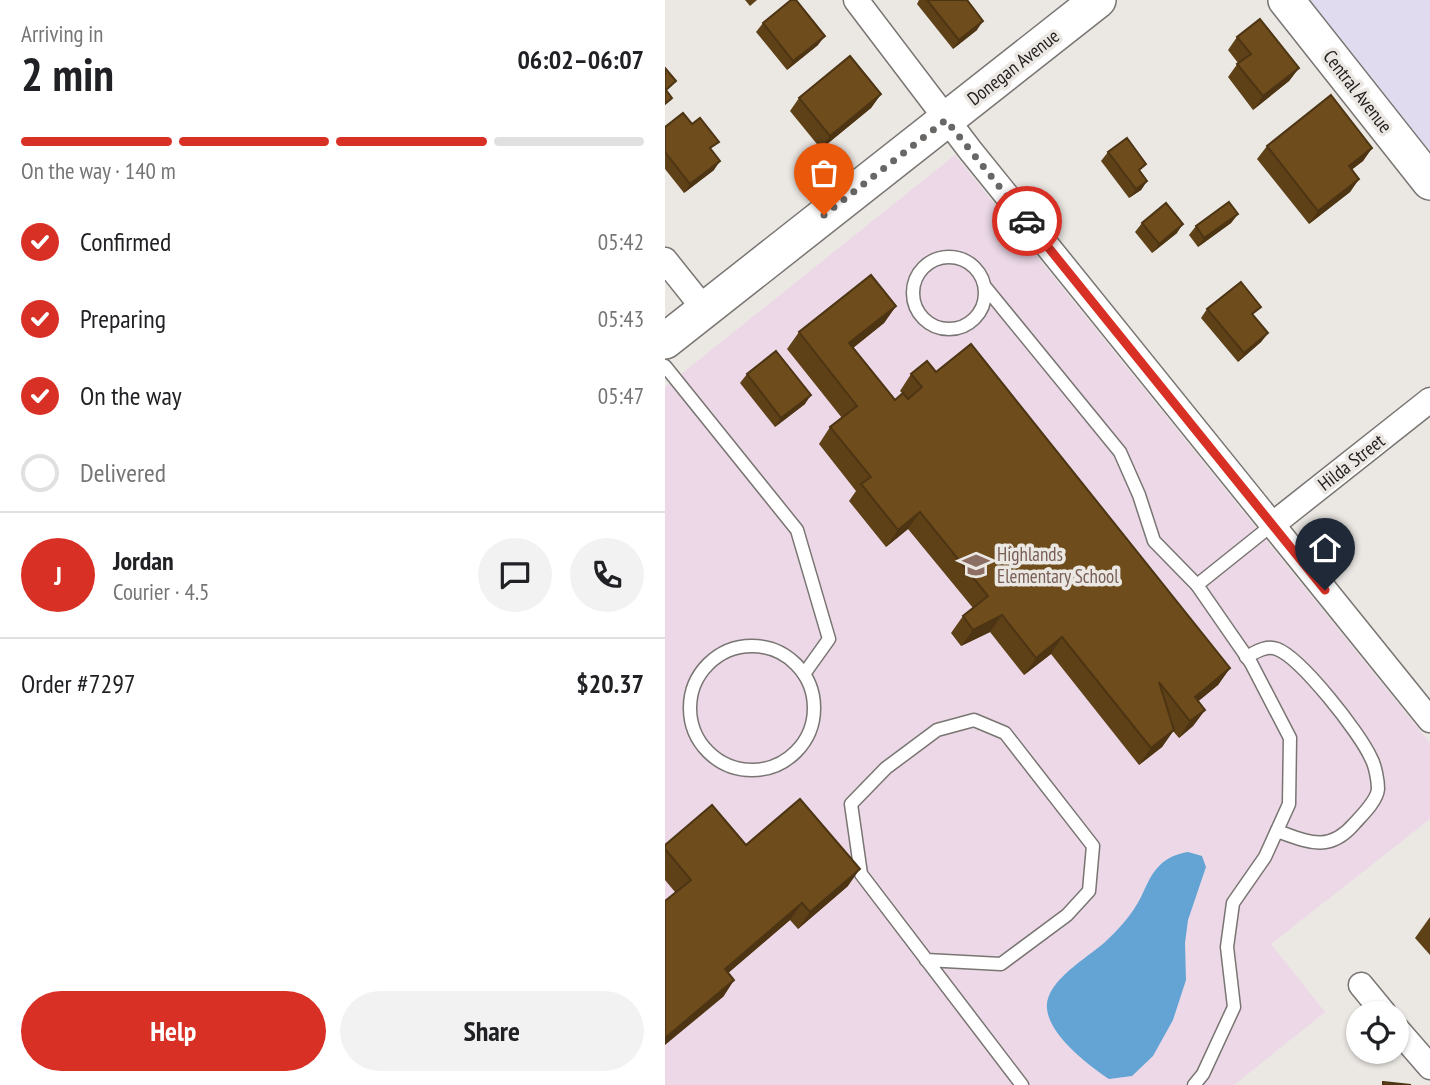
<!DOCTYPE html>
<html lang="en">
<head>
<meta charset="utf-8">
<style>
	:root { --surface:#fff; --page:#f2f2f2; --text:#202124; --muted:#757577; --line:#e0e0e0; --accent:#d93025 }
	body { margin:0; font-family:"PT Sans Narrow",sans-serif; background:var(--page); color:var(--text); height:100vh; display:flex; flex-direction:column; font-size:26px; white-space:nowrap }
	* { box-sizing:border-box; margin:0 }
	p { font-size:23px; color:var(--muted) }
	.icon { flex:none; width:38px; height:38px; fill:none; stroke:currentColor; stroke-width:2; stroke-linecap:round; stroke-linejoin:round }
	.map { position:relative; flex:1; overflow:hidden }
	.drawer { display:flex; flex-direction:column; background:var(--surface); width:665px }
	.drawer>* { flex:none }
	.fabs { position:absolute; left:681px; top:1001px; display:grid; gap:14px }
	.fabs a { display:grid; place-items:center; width:63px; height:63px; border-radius:50%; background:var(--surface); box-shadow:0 2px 5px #0004; font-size:35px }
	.pin { position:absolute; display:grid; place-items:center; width:60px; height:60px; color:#fff; margin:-72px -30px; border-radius:50% 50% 50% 0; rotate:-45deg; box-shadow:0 0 7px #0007 }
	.pin .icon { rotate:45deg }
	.courier { position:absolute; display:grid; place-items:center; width:70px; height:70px; margin:-35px; border:5px solid #d93025; border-radius:50%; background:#fff; color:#222; box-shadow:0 2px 9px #0007 }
	.summary em { font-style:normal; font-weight:700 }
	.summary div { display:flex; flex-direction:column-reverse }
	.summary { display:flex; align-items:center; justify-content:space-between; height:119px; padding:0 21px }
	h1 { font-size:46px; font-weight:700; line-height:52px }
	.bar { display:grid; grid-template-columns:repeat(4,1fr); gap:10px 7px; align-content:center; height:84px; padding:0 21px }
	.bar i { height:9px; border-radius:5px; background:var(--line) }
	.bar .selected { background:var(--accent) }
	.bar p { grid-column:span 4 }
	.line { display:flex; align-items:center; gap:18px; padding:0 21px; border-top:2px solid var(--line) }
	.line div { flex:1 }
	.round { display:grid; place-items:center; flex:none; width:74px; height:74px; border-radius:37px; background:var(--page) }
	ol { padding:0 21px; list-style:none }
	li { display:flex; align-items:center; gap:21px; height:77px }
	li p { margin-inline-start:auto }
	li .icon { padding:7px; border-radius:50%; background:var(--accent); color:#fff; stroke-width:4 }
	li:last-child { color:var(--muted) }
	li i { width:38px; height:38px; border:4px solid var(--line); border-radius:50% }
	.cta { display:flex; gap:14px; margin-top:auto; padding:14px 21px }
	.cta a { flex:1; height:80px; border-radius:42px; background:var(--accent); color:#fff; font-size:28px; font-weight:700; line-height:80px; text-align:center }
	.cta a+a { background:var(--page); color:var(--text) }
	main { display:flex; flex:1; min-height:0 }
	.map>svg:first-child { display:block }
	.commercial { fill:#e1dbf0 }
	.education { fill:#ecd8e7 }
	.water { fill:#63a4d5 }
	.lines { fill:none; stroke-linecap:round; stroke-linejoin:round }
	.lane-casing { stroke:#797572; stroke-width:15 }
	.street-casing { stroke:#797572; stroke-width:27 }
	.secondary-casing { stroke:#797572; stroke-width:38 }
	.lane { stroke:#fff; stroke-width:12 }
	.street { stroke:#fff; stroke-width:24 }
	.secondary { stroke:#fff; stroke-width:35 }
	.wall { fill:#5f4118 }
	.shaded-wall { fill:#4d3514 }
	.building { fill:#6e4c1c; stroke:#4d3514; stroke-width:2 }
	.done { stroke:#696765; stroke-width:7; stroke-dasharray:0 12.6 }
	.route { stroke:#d93025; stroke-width:9 }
	.labels { text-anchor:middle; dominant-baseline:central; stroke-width:7; stroke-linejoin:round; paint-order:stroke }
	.street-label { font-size:19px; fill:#232120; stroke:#ebe8e4 }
	.education-label { font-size:19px; fill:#785e54; stroke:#ebe8e4; text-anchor:start }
</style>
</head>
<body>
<main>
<section class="drawer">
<div class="summary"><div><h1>2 min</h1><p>Arriving in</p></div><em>06:02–06:07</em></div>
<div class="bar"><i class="selected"></i><i class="selected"></i><i class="selected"></i><i></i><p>On the way · 140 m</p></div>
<ol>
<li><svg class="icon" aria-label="check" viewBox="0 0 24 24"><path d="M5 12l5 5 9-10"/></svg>Confirmed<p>05:42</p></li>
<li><svg class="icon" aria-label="check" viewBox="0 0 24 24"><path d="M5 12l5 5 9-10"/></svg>Preparing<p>05:43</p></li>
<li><svg class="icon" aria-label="check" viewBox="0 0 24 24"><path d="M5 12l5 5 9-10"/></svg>On the way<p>05:47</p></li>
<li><i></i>Delivered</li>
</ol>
<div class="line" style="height:126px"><b class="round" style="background:var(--accent);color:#fff">J</b><div><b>Jordan</b><p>Courier · 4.5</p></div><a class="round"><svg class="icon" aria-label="chat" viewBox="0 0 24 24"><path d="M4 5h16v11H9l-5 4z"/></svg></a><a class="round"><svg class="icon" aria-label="phone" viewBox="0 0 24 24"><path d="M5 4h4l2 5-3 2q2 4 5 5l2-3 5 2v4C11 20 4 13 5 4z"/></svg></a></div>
<div class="line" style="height:91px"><div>Order #7297</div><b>$20.37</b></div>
<div class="cta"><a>Help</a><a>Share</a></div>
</section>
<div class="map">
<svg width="765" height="1085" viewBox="0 0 765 1085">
	<rect width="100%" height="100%" fill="#ebe8e4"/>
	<polygon class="commercial" points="642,0 765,0 765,159"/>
	<polygon class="education" points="290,155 765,743 765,819 606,944 660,1012 569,1085 0,1085 0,387"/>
	<path class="water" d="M523 852 537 856 541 867 523 920 520 943 521 980 508 1020 488 1056 467 1076 444 1079C423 1065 385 1036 382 1009 379 982 422 958 439 943 454 929 467 915 476 897 482 885 485 875 495 865 503 857 512 854 523 852Z"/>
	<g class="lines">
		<g class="lane-casing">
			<g id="lane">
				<circle cx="284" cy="293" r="36"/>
				<polyline points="321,288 455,452 474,495 489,541 532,585"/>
				<polyline points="0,366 132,530 164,639 139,674"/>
				<circle cx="87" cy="708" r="62"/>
				<path d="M581 657C591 652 601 645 612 649 636 658 695 733 706 758 710 765 713 780 713 789 712 801 697 815 689 824 664 853 643 842 612 831"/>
				<polyline points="261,960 336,964 402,915 424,891 428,846 340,733 309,720 272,730 221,768 186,804 196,874 357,1085"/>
				<polyline points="529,1085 538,1074 569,1007 562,947 568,903 600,857 624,804 625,738 586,663 532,585 607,525"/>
			</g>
		</g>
		<g class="street-casing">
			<g id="street">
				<polyline points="191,0 305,150 765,720"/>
				<polyline points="0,260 40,310"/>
				<polyline points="607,525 765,400"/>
				<polyline points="696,985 719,1013"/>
				<polyline points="732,1029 765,1067"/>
			</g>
		</g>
		<g class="secondary-casing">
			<g id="secondary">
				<polyline points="621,0 765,182"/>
				<polyline points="0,341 433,0"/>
			</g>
		</g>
		<use href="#lane" class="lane"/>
		<use href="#street" class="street"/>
		<use href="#secondary" class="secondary"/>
	</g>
	<g class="wall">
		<polygon points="80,0 92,0 85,6"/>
		<polygon points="254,0 302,0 312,30 288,49 252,4"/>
		<polygon points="98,23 153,45 122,70 91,32"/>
		<polygon points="572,37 634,68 624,81 588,110 563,77 573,63 563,50"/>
		<polygon points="216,94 206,108 156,149 125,111 134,98"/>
		<polygon points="0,127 47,151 49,170 19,193 0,169"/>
		<polygon points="602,146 707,148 698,161 687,169 694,179 685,192 644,224 592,159"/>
		<polygon points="443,152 476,172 482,181 476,190 464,198 436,161"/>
		<polygon points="573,214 566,223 533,247 524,235 531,226"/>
		<polygon points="477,223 512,233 487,253 470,232"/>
		<polygon points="231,306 219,323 188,348 230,400 237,393 235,391 246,374 271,372 565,668 553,685 533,701 540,710 528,726 514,738 508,731 497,747 474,765 386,654 359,675 325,632 296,646 286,633 298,616 308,608 243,529 221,547 184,501 191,491 154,444 165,427 177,418 122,349 134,332"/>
		<polygon points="542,309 590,316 589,317 603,333 596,342 573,362 536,318"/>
		<polygon points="82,374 140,404 110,427 75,383"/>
		<polygon points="0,845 81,845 183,886 133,929 125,920 63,973 69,980 58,997 10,892 0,880"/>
		<polygon points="765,917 765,955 750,938"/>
	</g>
	<g class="shaded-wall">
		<polygon points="318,21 312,30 288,49 294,40"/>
		<polygon points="160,36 153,45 122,70 128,61"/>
		<polygon points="634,68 624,81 588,110 598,96"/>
		<polygon points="216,94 206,108 156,149 165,136"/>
		<polygon points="707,148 698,161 675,179 684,166"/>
		<polygon points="55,161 49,170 19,193 25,184"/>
		<polygon points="694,179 685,192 644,224 653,211"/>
		<polygon points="482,181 476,190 464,198 471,189"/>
		<polygon points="573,214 566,223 533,247 539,238"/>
		<polygon points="518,224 512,233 487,253 494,244"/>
		<polygon points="231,306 219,323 173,360 184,343"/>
		<polygon points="603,333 596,342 573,362 579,353"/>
		<polygon points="146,395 140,404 110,427 116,418"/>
		<polygon points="255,512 243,529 221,547 233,530"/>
		<polygon points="337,615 325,632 296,646 308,630"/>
		<polygon points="397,637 386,654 359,675 371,658"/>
		<polygon points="565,668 553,685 518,714 530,697"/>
		<polygon points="540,710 528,726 514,738 525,721"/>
		<polygon points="509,730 497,747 474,765 486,748"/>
		<polygon points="195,869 183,886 133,929 145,912"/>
		<polygon points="137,903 125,920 48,986 60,969"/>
		<polygon points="69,980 58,997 0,1045 0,1038"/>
	</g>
	<g class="building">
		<polygon points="126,0 131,0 160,36 128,61 98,23"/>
		<polygon points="262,0 302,0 318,21 294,40"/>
		<polygon points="595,19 634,68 598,96 572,64 586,54 572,37"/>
		<polygon points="185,56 216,94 165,136 134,98"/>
		<polygon points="0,68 11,81 1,90 7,98 0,104"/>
		<polygon points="666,95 707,148 684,166 694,179 653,211 602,146"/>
		<polygon points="18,113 27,124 35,118 54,142 45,148 55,161 25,184 0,152 0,127"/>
		<polygon points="462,138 481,164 474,170 482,181 471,189 443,152"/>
		<polygon points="564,202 573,214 539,238 531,226"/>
		<polygon points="501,203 518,224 494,244 477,223"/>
		<polygon points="206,275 231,306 184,343 230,400 238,393 243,399 257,387 246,374 262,361 271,372 306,344 565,668 530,697 540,710 525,721 494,682 509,730 486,748 397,637 371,658 337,615 308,630 298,616 323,596 255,512 233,530 196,484 206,477 165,427 192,406 134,332"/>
		<polygon points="576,282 596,307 587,314 603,333 579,353 542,309"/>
		<polygon points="111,351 146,395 116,418 82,374"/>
		<polygon points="135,799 195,869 145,912 137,903 60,969 69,980 0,1038 0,901 26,880 0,849 0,845 47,805 81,845"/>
		<polygon points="718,1082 746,1085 718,1085"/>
	</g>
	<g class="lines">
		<polyline class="done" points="159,215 281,120 362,221"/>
		<polyline class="route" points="362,221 660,590"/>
	</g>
	<defs>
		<g id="school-bare" transform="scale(2.1)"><path d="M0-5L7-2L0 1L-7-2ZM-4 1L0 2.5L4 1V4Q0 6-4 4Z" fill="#8d6e63" stroke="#ebe8e4" stroke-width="2.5" paint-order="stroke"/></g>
	</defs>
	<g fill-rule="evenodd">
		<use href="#school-bare" x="311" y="565"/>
	</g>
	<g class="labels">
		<g class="street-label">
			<text transform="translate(348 67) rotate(-38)">Donegan Avenue</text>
			<text transform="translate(693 91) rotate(52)">Central Avenue</text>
			<text transform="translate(686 462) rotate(-38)">Hilda Street</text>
		</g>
		<g class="education-label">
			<text x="332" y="554">Highlands<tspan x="332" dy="22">Elementary School</tspan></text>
		</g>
	</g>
</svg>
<div class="fabs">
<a><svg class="icon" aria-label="locate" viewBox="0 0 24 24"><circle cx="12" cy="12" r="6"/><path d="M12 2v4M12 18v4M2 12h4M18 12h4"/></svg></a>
</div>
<div class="pin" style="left:159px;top:215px;background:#ea580c"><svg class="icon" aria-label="bag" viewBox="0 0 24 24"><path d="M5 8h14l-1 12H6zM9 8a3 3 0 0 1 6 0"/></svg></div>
<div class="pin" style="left:660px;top:590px;background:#1f2937"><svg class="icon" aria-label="home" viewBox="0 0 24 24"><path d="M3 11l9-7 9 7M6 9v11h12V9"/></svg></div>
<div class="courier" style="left:362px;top:221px"><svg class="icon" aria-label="car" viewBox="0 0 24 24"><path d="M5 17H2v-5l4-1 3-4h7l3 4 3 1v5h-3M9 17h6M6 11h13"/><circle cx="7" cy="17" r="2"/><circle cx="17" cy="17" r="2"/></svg></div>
</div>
</main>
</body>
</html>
